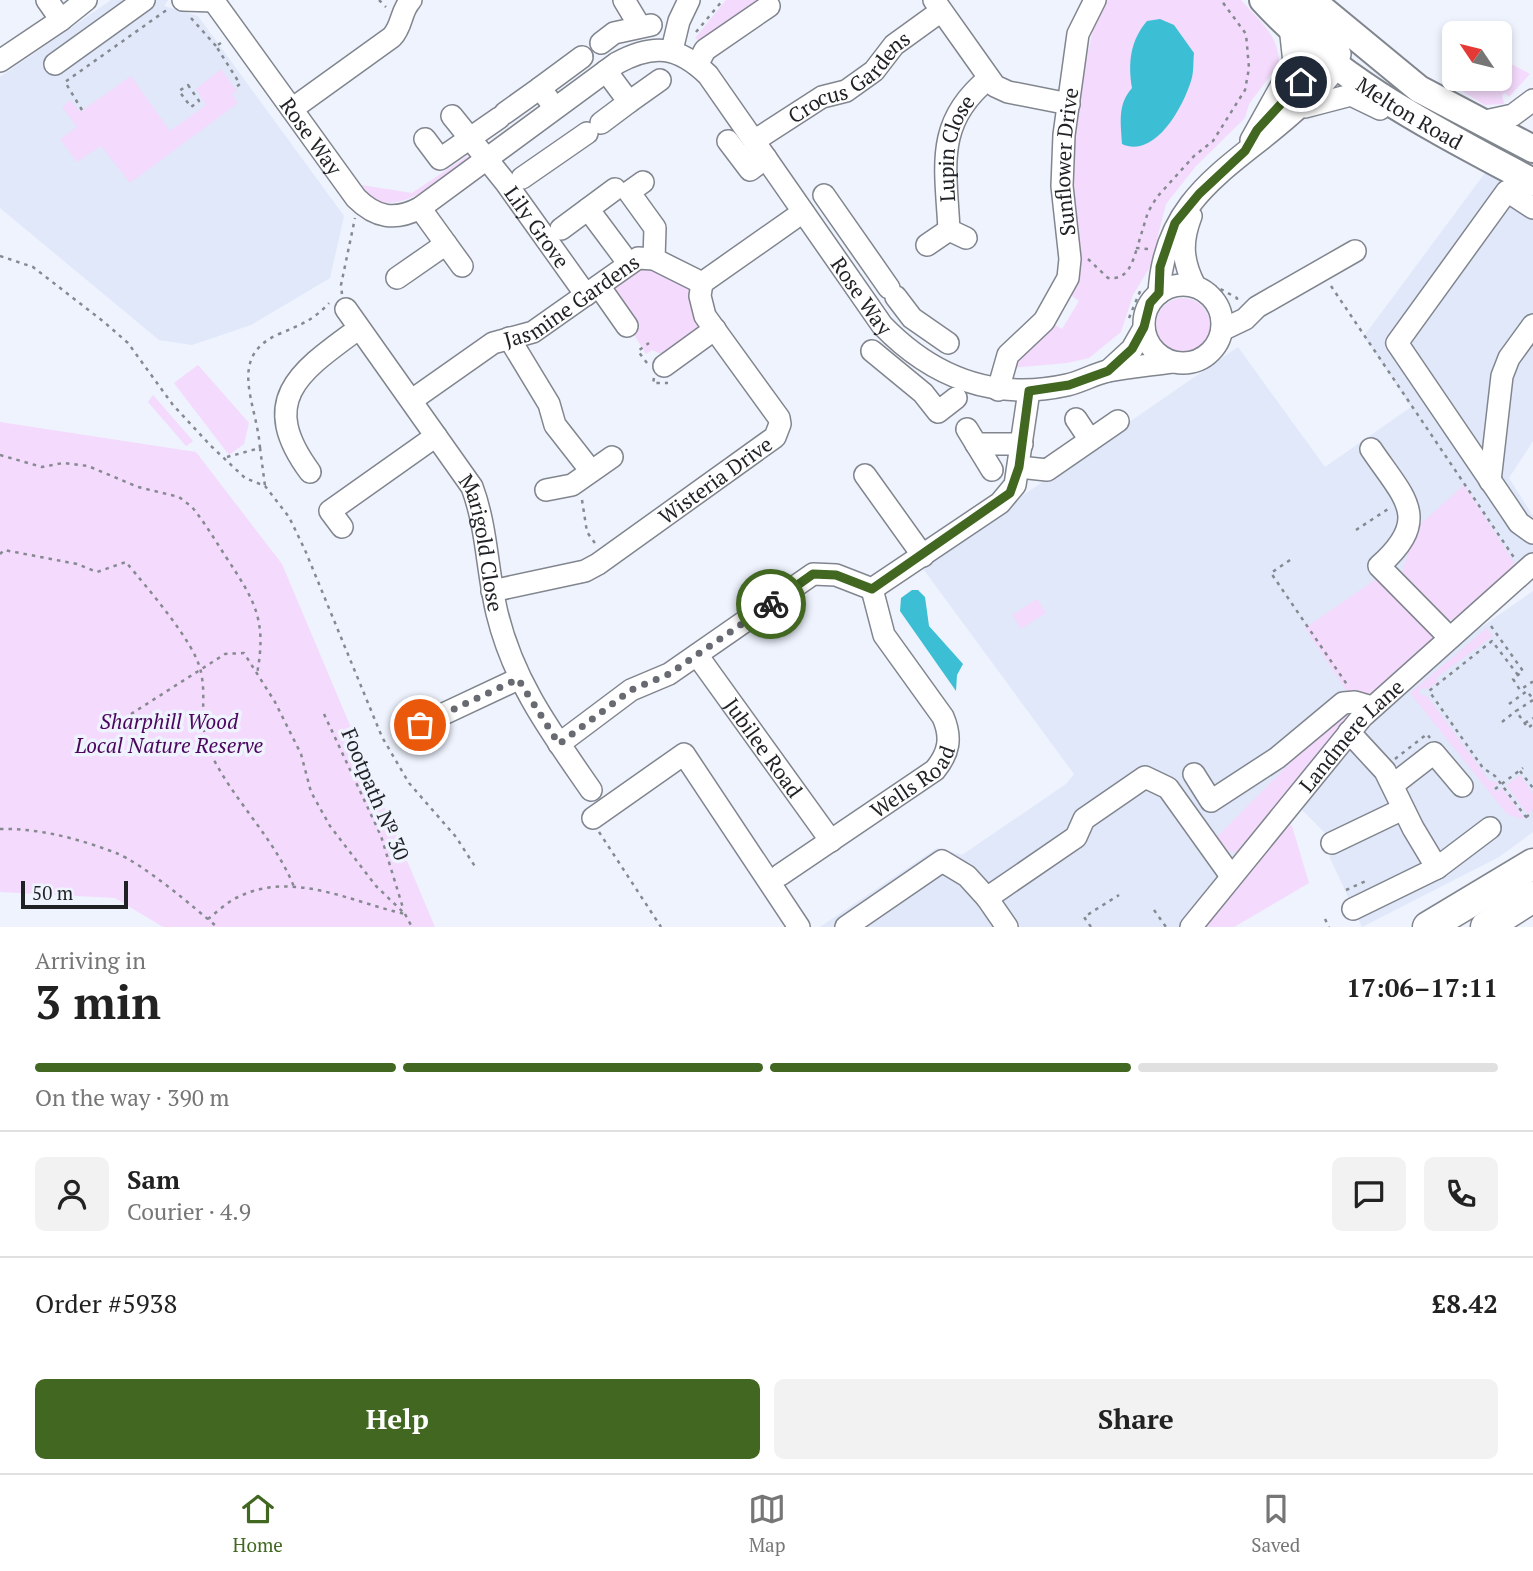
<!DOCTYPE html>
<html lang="en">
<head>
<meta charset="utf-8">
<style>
	:root { --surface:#fff; --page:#f2f2f2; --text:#222; --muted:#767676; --line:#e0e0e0; --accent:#416721 }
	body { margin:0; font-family:"PT Serif",serif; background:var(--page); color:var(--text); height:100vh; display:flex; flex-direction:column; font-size:26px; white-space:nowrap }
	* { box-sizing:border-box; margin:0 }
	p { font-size:23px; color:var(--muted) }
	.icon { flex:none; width:38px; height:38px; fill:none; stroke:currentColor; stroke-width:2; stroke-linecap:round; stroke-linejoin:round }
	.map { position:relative; height:927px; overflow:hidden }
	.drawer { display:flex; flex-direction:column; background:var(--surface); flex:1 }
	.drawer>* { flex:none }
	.needle { width:46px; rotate:305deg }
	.tools { position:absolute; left:1442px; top:21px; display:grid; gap:14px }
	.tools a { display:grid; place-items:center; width:70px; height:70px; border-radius:10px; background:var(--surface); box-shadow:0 4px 10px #0003; font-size:35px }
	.scale { position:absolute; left:21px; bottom:18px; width:107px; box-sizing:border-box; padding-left:7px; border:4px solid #1f2124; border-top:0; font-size:19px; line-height:24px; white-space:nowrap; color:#1f2124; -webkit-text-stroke:5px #eef3fe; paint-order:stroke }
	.pin { position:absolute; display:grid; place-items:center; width:60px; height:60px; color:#fff; margin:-30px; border:4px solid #fff; border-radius:50%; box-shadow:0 2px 7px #0007 }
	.courier { position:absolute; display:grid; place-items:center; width:70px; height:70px; margin:-35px; border:5px solid #416721; border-radius:50%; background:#fff; color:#222; box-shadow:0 2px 9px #0007 }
	.head em { font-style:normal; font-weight:800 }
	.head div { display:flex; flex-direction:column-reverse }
	.head { display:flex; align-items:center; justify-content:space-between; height:119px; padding:0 35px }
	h1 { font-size:46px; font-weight:800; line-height:52px }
	.bar { display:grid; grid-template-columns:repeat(4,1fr); gap:10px 7px; align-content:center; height:84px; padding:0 35px }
	.bar i { height:9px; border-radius:5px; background:var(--line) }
	.bar .on { background:var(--accent) }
	.bar p { grid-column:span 4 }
	.line { display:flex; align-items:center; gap:18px; padding:0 35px; border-top:2px solid var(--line) }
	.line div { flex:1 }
	.round { display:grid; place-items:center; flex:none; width:74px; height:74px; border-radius:10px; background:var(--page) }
	.primary-button { display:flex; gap:14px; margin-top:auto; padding:14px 35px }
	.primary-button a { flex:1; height:80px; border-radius:10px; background:var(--accent); color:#fff; font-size:28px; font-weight:800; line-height:80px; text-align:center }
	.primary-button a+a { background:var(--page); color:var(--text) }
	.menu { display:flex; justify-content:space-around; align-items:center; height:98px; border-top:2px solid var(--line); background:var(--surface); font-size:19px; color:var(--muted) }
	.menu a { display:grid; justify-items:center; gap:4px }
	.menu .on { color:var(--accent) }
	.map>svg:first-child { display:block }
	.built { fill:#e0e8fa }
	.green { fill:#f4dafc }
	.water { fill:#3cbed5 }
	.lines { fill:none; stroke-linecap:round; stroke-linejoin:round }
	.minor-casing { stroke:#80858e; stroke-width:24 }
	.major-casing { stroke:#80858e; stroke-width:30 }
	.highway-casing { stroke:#80858e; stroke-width:33 }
	.path { stroke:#858990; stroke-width:2.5; stroke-dasharray:3.5 5; stroke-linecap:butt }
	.minor { stroke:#fff; stroke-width:21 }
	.major { stroke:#fff; stroke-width:26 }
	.highway { stroke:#fff; stroke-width:30 }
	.done { stroke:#676a70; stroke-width:7; stroke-dasharray:0 12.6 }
	.route { stroke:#416721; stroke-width:9 }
	.labels { text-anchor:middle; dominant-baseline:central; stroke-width:7; stroke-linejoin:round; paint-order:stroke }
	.street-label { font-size:21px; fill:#1f2124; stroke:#eef3fe }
	.park-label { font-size:21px; font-style:italic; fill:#4c055d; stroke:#eef3fe }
</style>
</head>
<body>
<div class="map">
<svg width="1533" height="927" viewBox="0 0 1533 927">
	<rect width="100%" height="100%" fill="#eef3fe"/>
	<g class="built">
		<polygon points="111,0 168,0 164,6 198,16 344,216 330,278 251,325 192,345 159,340 0,208 0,77"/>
		<polygon points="1485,173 1533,199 1533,441 1509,478 1533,516 1533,554 1466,598 1348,693 1341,711 1310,745 1238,854 1183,927 820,927 937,848 962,855 1066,784 1074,774 921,566 1238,347 1325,467 1411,407 1364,336"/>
		<polygon points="1533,591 1533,832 1499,857 1362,927 1330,858 1326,834 1301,809 1355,739 1470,635"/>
	</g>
	<g class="green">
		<polygon points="726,0 763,0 704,44 695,38"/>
		<path d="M1106 0H1241C1259 21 1279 34 1279 64L1249 104 1245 118 1196 166 1166 204 1150 267 1133 295 1121 332 1089 358 1067 363 1009 368 1052 323 1062 329 1079 301 1069 294 1074 226 1071 149 1076 103 1096 17Z"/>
		<polygon points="1500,58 1530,74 1509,97 1505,93 1502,95 1504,104 1484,105 1442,78 1454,59 1454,79 1500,79"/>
		<polygon points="221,69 237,91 232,94 238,103 130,183 101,146 77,162 60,139 77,127 62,107 71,100 80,112 131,76 170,131 206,105 196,89"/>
		<path d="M469 155V160C443 176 397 222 366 194 355 184 347 169 339 158L361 185 412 193Z"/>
		<path d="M646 266 690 287C690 302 700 315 698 329L663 355 652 350 646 354 633 333 640 327 611 289Z"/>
		<circle cx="1183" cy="325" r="27"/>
		<polygon points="198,365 249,423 244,444 229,455 174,383"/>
		<polygon points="153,395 193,441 186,446 148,402"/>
		<polygon points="0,422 196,452 282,564 435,927 163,927 115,898 0,892"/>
		<polygon points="1464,485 1517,567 1455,620 1448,620 1400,579 1416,528"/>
		<polygon points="1382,575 1437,638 1373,694 1348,693 1305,628"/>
		<polygon points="1037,599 1046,613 1021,629 1012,615"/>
		<polygon points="1487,628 1493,636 1436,678 1438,682 1427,689 1421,688 1419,694 1427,696 1489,780 1499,783 1493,788 1496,792 1502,788 1524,817 1521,819 1507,814 1410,693"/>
		<polygon points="1341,711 1350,715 1238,854 1210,844"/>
		<polygon points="1520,775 1533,794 1533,810 1527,814 1506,785"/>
		<polygon points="1288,824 1292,826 1309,883 1234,927 1198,927"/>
	</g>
	<g class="water">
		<path d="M1160 19 1174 25 1194 53C1193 62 1194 73 1191 81 1183 107 1155 159 1122 144 1121 123 1117 105 1132 88 1128 63 1130 41 1147 21Z"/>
		<polygon points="912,590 918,590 925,597 929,626 963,664 957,675 956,691 900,611 901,598"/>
	</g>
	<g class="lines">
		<g class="minor-casing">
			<g id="minor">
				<polyline points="183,0 214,1"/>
				<path id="s1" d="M213 0 356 198C376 218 395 221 420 208L617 63C654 43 678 46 708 75L882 325C933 378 995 401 1067 385 1081 382 1094 374 1108 371 1129 367 1151 365 1172 362"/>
				<polyline points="624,0 639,25"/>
				<polyline points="934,0 995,86 1008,92 1069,104"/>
				<polyline points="1290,0 1336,43"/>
				<polyline points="61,20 86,0"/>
				<polyline points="601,43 614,33 651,25"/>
				<polyline points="672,50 679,21 689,0"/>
				<polyline points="0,61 61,20 47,0"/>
				<polyline points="55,64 144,0"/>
				<polyline points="697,65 705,50 769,6"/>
				<polyline points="540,88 582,57"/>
				<polyline points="1286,98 1333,46"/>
				<polyline points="629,102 660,80"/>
				<polyline points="1305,107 1351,95 1380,109"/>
				<path d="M292 109 392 37C403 25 400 12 411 0"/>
				<polyline points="505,113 540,88 555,108"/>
				<path id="s2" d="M452 116 506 183 586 295"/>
				<polyline points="1481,122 1513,115 1533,100"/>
				<polyline points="601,123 629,102 606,71"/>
				<polyline points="425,139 440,159 499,118"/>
				<polyline points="1251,140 1294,63 1290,26"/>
				<polyline points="728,141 750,170 766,158"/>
				<path id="s3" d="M754 141 822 97 846 91 874 71 894 45 941 11"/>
				<polyline points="522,178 587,133"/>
				<polyline points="643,182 629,192 655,228 654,259"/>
				<polyline points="824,195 889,288"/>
				<polyline points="1533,208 1507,191 1397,343 1509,508 1519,523 1533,533"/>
				<polyline points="588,209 629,264"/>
				<path d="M1191 216C1181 242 1182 261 1195 286"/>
				<polyline points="561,229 615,189"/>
				<path id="s4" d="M966 238 949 230C946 168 934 123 988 79"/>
				<polyline points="446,244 462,266"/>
				<polyline points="927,245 949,230"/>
				<polyline points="397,278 446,244 420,208"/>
				<polyline points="702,283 803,212"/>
				<circle cx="1183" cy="324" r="39"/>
				<polyline points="599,286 627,326"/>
				<path d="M1159 293C1165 187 1245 163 1310 97 1323 84 1336 73 1340 54L1336 43"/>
				<polyline points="896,297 912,318 948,343"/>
				<path id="s5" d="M346 309 472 487C487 527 487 571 497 613 514 683 551 732 591 790"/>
				<polyline points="1222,330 1245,319 1257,307 1355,251"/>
				<polyline points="509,338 549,404 555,425 591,471"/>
				<polyline points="872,351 923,393 938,412 956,398"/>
				<polyline points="664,366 715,329"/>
				<polyline points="1108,371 1132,349 1144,328"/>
				<path id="s6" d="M998 390 1008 355 1044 321 1068 278 1070 259 1062 186 1064 135 1078 34 1095 0"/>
				<path id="s7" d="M412 400 493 343 533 332 638 258 654 259 702 283"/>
				<polyline points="1076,419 1090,440"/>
				<polyline points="967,429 992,470"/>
				<polyline points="976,444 1022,444"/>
				<path d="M1371 449C1404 498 1433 518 1379 566L1450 638"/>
				<polyline points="1019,467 1047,470 1118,421"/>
				<path d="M310 472C257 400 299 372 358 329"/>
				<polyline points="865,475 923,556"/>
				<polyline points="1490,481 1502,376 1509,358 1533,325"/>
				<polyline points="546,490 572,485 612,457"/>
				<polyline points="342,527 330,511 436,436"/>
				<path id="s8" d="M492 591 585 571 598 564 775 437 780 424 779 418 705 316 700 296 702 283"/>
				<path id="s9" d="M697 655 831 841"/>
				<polyline points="1349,732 1385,771 1413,828 1437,868"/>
				<polyline points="429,740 420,725 518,679"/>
				<polyline points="559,744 631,690 669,674 813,574 836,575 872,589 1000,503 1015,485 1029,391"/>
				<polyline points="1194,774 1211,801 1277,758 1343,703 1355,702 1372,707"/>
				<polyline points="1394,784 1434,753 1462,786"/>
				<polyline points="593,818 684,754 799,927"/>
				<polyline points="1332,843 1403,809"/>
				<path id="s10" d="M780 875 935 770C949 753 952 738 943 717L884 635 872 589"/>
				<polyline points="987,898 1007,927"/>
				<polyline points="1353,909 1437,868 1490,828"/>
				<polyline points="846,927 942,861 967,876 987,898 1076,837 1084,819 1145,777 1168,788 1231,876"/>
				<path id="s11" d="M1191 927 1362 717 1533 564"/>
			</g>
		</g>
		<g class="major-casing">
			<g id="major">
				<path id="s12" d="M1263 0C1337 81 1438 131 1533 182"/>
				<polyline points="1311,0 1419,89 1533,149"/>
			</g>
		</g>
		<g class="highway-casing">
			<g id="highway">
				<polyline points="1428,927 1533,864"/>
				<polyline points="1486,927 1533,897"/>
			</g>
		</g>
		<g class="path">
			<polyline points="379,0 386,7"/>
			<polyline points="191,18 216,46"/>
			<polyline points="696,32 723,0"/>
			<polyline points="221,43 216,46 240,84 235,88"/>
			<polygon points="188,85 199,101 191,107 179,91"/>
			<polyline points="82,110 65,82 168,9"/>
			<polyline points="1148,249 1137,248 1148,212 1157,197 1194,156 1213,141 1245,90 1249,68 1246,34 1221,0"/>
			<polyline points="0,256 33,267 104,322 128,343 173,405 211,446 245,478 265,486 289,517 305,550 382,737 409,783 456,837 476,868"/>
			<path d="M1088 259 1108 278C1128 280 1132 264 1137 248"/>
			<polyline points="1213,285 1237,298 1237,303"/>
			<polyline points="1331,286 1515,559"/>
			<polyline points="342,294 341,285 355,218"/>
			<polyline points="1129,318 1141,289"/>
			<polyline points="647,363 638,351 649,343"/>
			<path d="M1184 373C1201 371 1214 363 1224 348"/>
			<polyline points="654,378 653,383 668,383"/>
			<path d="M260 448C257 403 226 357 279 334 300 325 314 320 329 303"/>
			<path d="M0 455 42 467 63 463 88 466 138 487 179 497 192 507C205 523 215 540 226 557 255 601 267 620 257 674"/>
			<polyline points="227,457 260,448 265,486"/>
			<polyline points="582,500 587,532 597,546"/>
			<polyline points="1356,530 1388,509"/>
			<path d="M0 554 4 550 77 564 97 572 126 562C147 588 195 642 201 672 208 707 195 723 214 760 237 804 276 841 294 887"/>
			<polyline points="1290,560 1271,573 1348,686"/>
			<polyline points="1491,626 1523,671 1513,679 1520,690 1532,682 1533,685"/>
			<polyline points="1518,675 1492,641 1429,691 1483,768 1495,776 1526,817 1523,820"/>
			<polyline points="1533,700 1516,711 1528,728 1533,724"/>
			<polyline points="1509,704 1527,691 1533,699"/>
			<polyline points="131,714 225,654 244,653 275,702 301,754 311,792 330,826 376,886 405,914"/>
			<polyline points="324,714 381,836 403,908"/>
			<polyline points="1502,722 1516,711"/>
			<polyline points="1525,723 1533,718"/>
			<polyline points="1395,759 1427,734 1430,738"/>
			<polyline points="1520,771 1533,788"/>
			<polyline points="1495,789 1523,768"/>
			<polyline points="1526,817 1533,812"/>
			<path d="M0 829C39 828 80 839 116 853 142 863 194 907 217 927"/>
			<polyline points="599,832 661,927"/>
			<polyline points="1346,890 1368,880"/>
			<polyline points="1154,910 1166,927"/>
			<polyline points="405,914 412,927"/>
			<path d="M208 919C217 912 227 902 238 897 293 870 351 902 405 914"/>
			<polyline points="1325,919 1329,927"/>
			<polyline points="1091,927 1084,917 1119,895"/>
		</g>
		<use href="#minor" class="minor"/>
		<use href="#major" class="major"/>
		<use href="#highway" class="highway"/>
	</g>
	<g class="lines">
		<polyline class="done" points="420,725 518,679 559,744 631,690 669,674 771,604"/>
		<polyline class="route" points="771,604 813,574 836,575 872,589 1010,493 1019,467 1029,391 1069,385 1108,371 1132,349 1144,327 1150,303 1159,293 1160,267 1175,223 1199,194 1245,151 1257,130 1301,82"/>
	</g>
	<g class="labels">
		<g class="street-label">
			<text stroke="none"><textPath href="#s3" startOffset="116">Crocus Gardens</textPath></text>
			<text stroke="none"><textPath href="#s12" startOffset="186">Melton Road</textPath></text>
			<text stroke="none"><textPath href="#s1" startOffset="168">Rose Way</textPath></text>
			<text stroke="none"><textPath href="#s4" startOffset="102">Lupin Close</textPath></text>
			<text stroke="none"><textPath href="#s6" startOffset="252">Sunflower Drive</textPath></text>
			<text stroke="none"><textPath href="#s2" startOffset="140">Lily Grove</textPath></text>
			<text stroke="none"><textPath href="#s1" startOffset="929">Rose Way</textPath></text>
			<text stroke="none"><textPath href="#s7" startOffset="189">Jasmine Gardens</textPath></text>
			<text stroke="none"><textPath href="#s8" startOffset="254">Wisteria Drive</textPath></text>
			<text stroke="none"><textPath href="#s5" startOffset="275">Marigold Close</textPath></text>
			<text stroke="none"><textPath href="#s11" startOffset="250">Landmere Lane</textPath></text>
			<text stroke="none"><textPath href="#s9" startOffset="114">Jubilee Road</textPath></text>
			<text stroke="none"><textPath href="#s10" startOffset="163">Wells Road</textPath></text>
			<text transform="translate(376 794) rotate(67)">Footpath № 30</text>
		</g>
		<g class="park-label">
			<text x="169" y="721">Sharphill Wood<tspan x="169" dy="24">Local Nature Reserve</tspan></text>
		</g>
	</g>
</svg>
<div class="tools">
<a><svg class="needle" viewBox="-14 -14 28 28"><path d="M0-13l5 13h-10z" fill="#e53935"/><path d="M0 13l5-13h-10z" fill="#767676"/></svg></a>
</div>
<div class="scale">50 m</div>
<div class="pin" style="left:420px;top:725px;background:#ea580c"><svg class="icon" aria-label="bag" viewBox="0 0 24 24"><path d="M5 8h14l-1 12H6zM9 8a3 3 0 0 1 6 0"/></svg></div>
<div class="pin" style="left:1301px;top:82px;background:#1f2937"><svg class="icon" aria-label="home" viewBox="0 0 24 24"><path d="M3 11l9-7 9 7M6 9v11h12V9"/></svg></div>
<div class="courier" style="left:771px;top:604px"><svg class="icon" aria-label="bike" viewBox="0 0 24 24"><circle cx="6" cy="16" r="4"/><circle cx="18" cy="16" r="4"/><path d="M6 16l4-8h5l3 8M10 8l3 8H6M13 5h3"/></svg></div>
</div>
<section class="drawer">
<div class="head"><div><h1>3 min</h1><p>Arriving in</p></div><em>17:06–17:11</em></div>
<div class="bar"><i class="on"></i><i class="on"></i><i class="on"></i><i></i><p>On the way · 390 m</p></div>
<div class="line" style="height:126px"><a class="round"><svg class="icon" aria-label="person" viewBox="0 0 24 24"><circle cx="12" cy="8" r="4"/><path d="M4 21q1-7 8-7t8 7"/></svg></a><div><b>Sam</b><p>Courier · 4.9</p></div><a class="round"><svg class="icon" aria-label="chat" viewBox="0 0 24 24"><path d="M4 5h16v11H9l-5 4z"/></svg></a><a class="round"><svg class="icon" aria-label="phone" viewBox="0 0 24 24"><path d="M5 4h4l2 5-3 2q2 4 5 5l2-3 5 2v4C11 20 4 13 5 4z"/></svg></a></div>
<div class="line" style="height:91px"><div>Order #5938</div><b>£8.42</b></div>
<div class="primary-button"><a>Help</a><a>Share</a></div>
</section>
<nav class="menu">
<a class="on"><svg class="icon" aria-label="home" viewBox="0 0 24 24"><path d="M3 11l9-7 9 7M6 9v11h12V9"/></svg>Home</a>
<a><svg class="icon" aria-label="map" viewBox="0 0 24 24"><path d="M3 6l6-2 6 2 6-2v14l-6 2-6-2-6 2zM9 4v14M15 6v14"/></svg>Map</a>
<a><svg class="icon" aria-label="saved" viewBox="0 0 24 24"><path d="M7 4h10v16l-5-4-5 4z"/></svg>Saved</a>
</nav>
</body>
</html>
